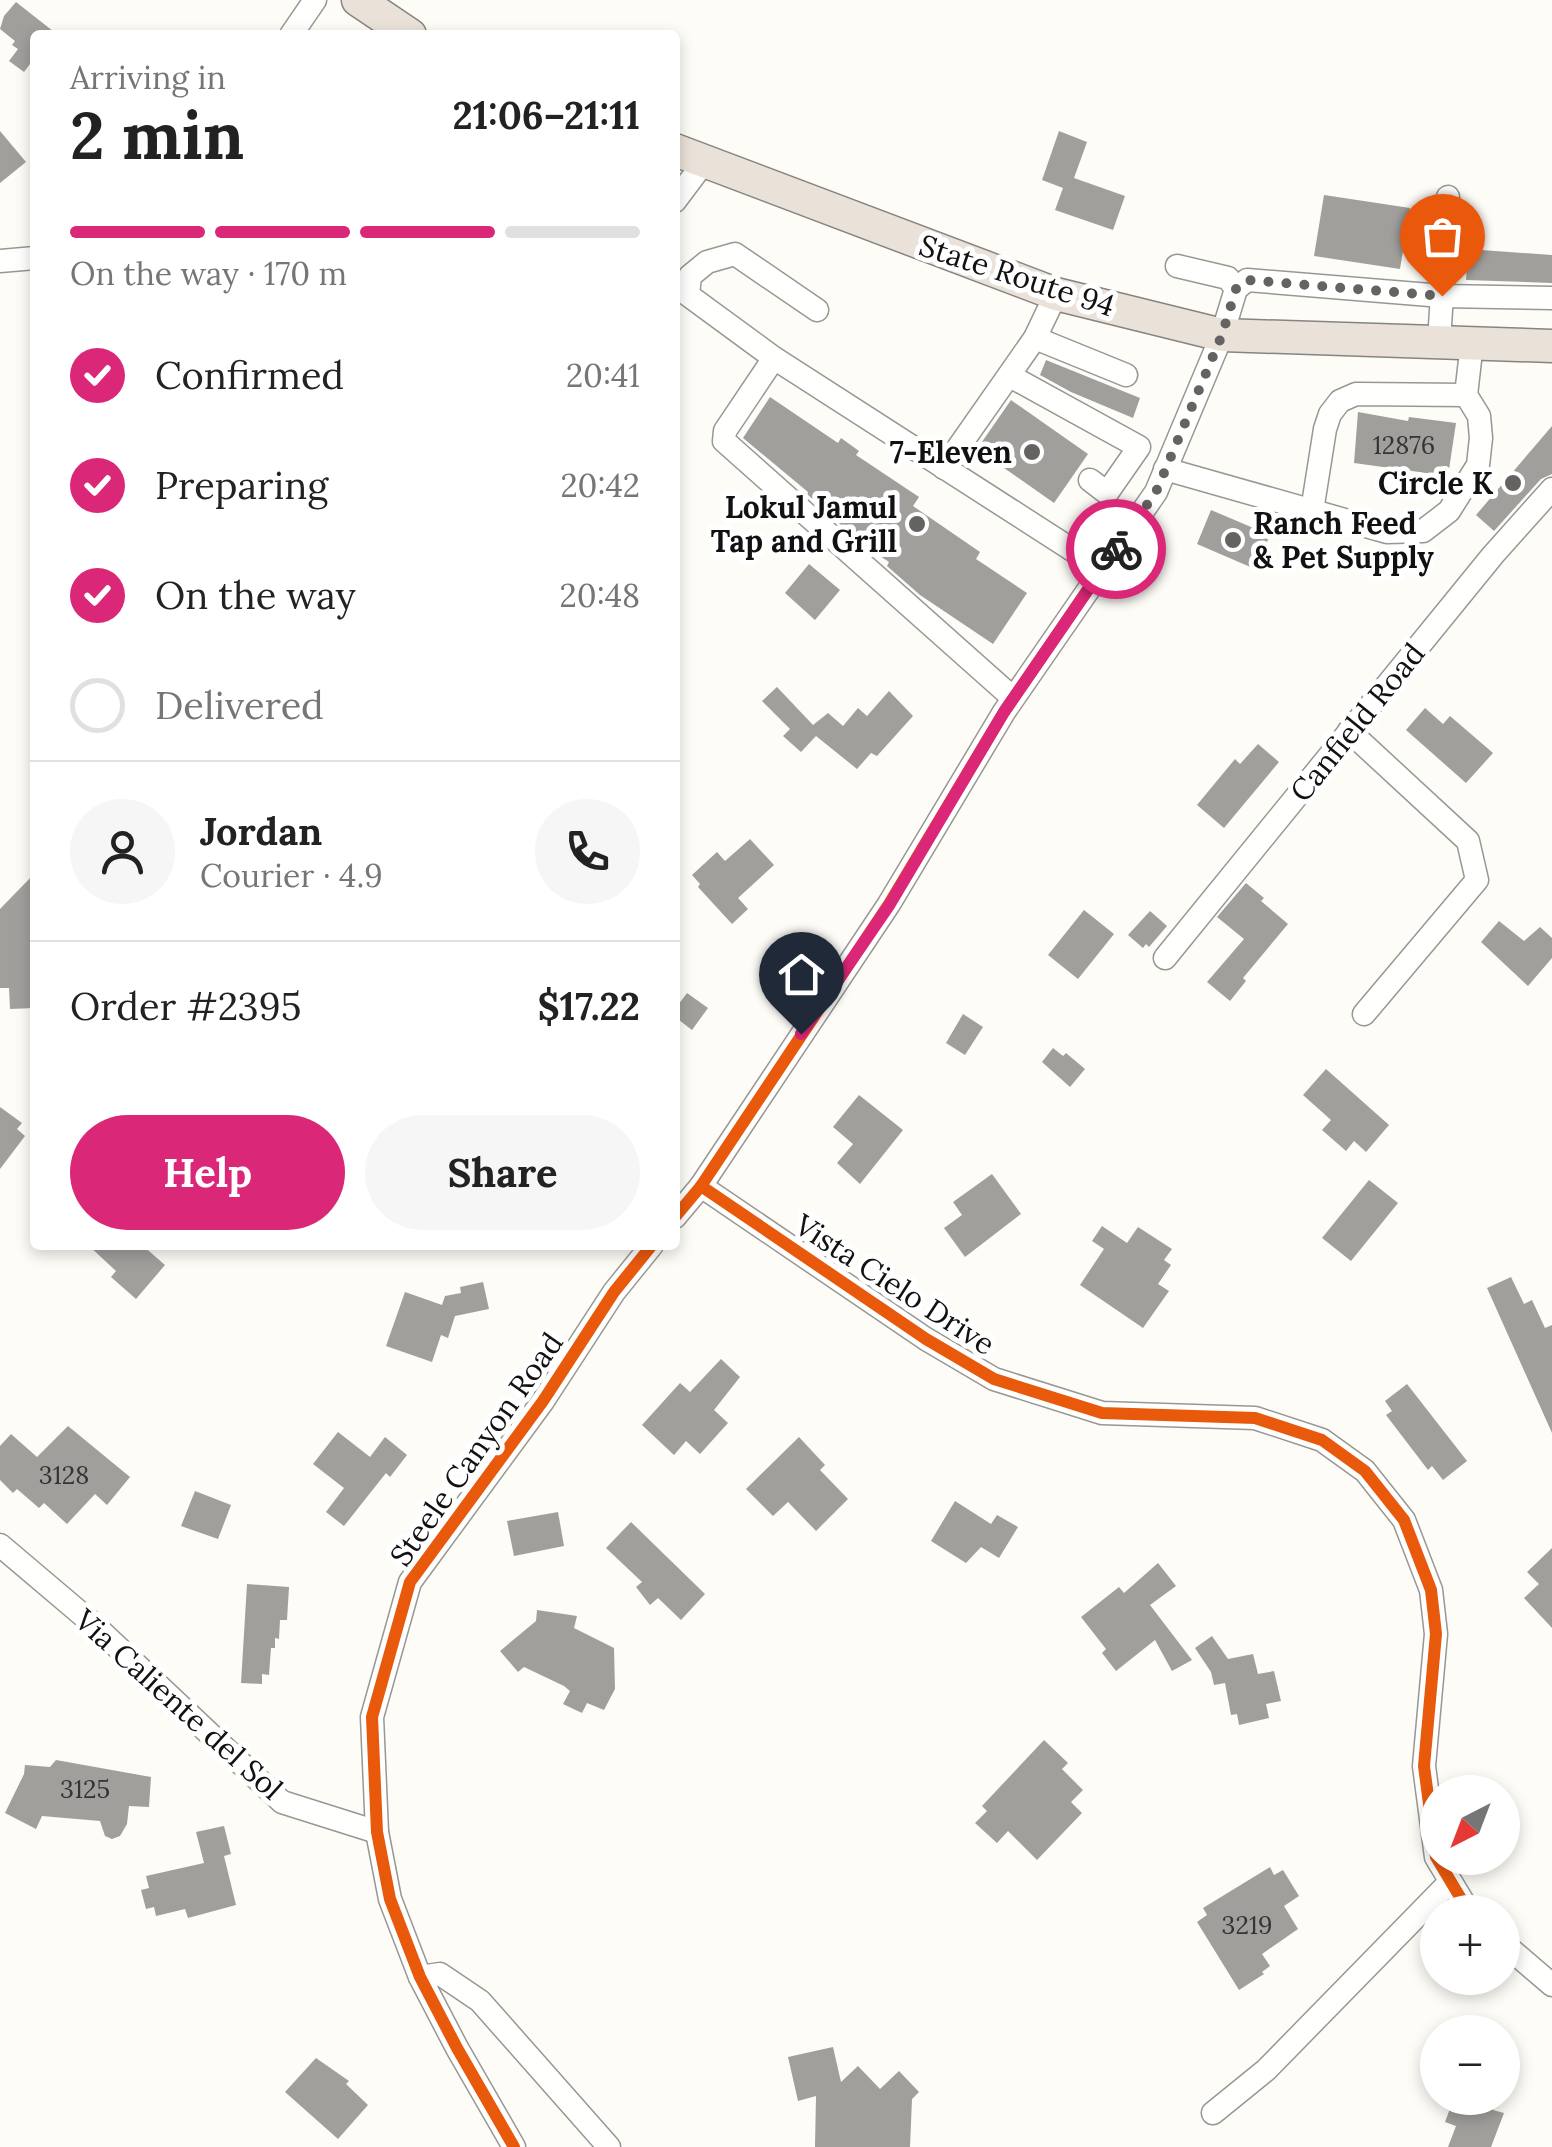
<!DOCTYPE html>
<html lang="en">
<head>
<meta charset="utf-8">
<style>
	:root { --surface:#fff; --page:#f6f6f6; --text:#222; --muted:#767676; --line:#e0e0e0; --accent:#db2777 }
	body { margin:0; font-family:Lora,serif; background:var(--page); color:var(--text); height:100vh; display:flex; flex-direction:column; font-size:38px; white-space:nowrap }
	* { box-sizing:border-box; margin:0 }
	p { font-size:32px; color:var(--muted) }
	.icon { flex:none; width:55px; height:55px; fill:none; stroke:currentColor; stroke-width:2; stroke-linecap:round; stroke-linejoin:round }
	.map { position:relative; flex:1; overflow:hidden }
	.details { position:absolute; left:30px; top:30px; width:650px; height:1220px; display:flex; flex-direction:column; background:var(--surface); border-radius:10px; box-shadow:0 5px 15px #0003 }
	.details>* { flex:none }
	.needle { width:65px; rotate:222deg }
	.buttons { position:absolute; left:1420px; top:1775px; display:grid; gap:20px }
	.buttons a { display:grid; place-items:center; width:100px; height:100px; border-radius:50%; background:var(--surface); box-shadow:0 5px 15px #0003; font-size:50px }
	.pin { position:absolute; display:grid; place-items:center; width:85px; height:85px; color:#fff; margin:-102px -42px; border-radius:50% 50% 50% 0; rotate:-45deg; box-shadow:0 0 10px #0007 }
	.pin .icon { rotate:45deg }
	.courier { position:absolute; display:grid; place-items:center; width:100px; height:100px; margin:-50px; border:8px solid #db2777; border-radius:50%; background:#fff; color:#222; box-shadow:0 2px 12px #0007 }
	.head em { font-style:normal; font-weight:700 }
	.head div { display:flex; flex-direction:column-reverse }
	.head { display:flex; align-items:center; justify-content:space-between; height:170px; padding:0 40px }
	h1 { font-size:65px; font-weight:700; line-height:75px }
	.bar { display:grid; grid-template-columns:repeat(4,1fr); gap:15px 10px; align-content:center; height:120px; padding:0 40px }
	.bar i { height:12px; border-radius:8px; background:var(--line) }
	.bar .on { background:var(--accent) }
	.bar p { grid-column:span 4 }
	.line { display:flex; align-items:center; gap:25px; padding:0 40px; border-top:2px solid var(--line) }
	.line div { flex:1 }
	.round { display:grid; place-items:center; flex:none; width:105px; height:105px; border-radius:52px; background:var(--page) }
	ol { padding:0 40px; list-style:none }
	li { display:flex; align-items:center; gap:30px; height:110px }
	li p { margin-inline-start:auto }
	li .icon { padding:10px; border-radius:50%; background:var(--accent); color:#fff; stroke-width:4 }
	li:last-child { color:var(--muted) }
	li i { width:55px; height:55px; border:5px solid var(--line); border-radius:50% }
	.cta { display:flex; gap:20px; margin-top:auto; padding:20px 40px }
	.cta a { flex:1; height:115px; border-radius:60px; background:var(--accent); color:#fff; font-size:40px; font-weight:700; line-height:115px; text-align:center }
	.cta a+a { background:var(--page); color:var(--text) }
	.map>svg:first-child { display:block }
	.building { fill:#a19f9c }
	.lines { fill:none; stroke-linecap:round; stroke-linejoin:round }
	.minor-casing { stroke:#979795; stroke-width:25 }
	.highway-casing { stroke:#858482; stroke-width:35 }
	.minor { stroke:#fffffe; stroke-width:22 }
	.highway { stroke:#eae1d8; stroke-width:32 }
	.cycleway-casing { stroke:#fff; stroke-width:19 }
	.cycleway { stroke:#e8590c; stroke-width:12 }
	.done { stroke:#646362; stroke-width:10; stroke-dasharray:0 18 }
	.route { stroke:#db2777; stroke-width:12 }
	.poi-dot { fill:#646362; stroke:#fff; stroke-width:4 }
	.labels { text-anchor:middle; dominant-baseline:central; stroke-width:10; stroke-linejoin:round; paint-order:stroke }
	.number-label { font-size:25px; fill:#353434 }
	.street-label { font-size:30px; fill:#111; stroke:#fff }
	.poi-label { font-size:30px; font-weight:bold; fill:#111; stroke:#fff; text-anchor:end }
</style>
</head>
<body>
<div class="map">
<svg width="1552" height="2147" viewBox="0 0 1552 2147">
	<rect width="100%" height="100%" fill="#fdfcf7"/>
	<g class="building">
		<polygon points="16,2 58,35 35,35 35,62 33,60 24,72 9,61 18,49 12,45 15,41 0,29 4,16"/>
		<polygon points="0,131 26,162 0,183"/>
		<polygon points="1059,131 1087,142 1074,178 1125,196 1113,230 1055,210 1063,188 1042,180"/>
		<polygon points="1324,195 1410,208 1400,269 1314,256"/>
		<polygon points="1468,249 1552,255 1552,283 1466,280"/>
		<polygon points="1046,360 1140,398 1133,418 1071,392 1040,375"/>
		<polygon points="770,397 838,443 841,438 859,451 856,455 919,497 913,506 980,552 976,559 1027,593 993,644 920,595 887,566 889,562 862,544 807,494 808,492 743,438"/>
		<polygon points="1011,400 1088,454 1054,503 977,449"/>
		<polygon points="1358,412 1408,421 1409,417 1456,423 1448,476 1354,463"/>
		<polygon points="1552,426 1552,474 1541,479 1494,531 1476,515"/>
		<polygon points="1211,510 1270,535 1255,569 1197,544"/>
		<polygon points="809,564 840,590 815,620 785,593"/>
		<polygon points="777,687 813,725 828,713 843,726 858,708 867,716 889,691 913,716 877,756 871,753 857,769 816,736 801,752 783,736 790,729 762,701"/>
		<polygon points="1425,708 1443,724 1450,716 1493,753 1466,783 1406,730"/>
		<polygon points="1258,744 1279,762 1224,828 1197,805 1235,759 1240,764"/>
		<polygon points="750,839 774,865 738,898 748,909 732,924 698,887 700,884 692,875 717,852 725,861"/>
		<polygon points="35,873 35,1008 10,1009 9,988 0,988 0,909"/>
		<polygon points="1246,883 1264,898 1261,901 1288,924 1243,978 1246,981 1230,1001 1207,982 1244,939 1217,917"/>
		<polygon points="1084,910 1114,934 1078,979 1048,955"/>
		<polygon points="1150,911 1167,926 1149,947 1146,944 1143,948 1128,935"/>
		<polygon points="1499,921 1524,941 1540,927 1552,938 1552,958 1528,986 1481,942"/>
		<polygon points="687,993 708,1008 692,1030 675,1017 675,1009"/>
		<polygon points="963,1014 983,1027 965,1055 946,1043"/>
		<polygon points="1053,1048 1063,1056 1066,1053 1085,1069 1070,1087 1042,1062"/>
		<polygon points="1326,1069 1389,1125 1366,1152 1354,1141 1346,1151 1322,1130 1331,1120 1303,1095"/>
		<polygon points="859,1095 903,1130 860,1184 837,1163 853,1144 833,1127"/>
		<polygon points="0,1107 22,1123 17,1129 25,1136 0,1169"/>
		<polygon points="992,1174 1021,1214 965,1257 944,1228 962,1215 953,1202"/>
		<polygon points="1369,1180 1398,1203 1351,1261 1322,1238"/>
		<polygon points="1102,1226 1127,1243 1138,1227 1172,1249 1164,1260 1171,1265 1158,1284 1169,1291 1143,1328 1080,1285 1104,1249 1092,1241"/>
		<polygon points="88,1245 142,1245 165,1265 136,1299 111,1277 116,1271"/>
		<polygon points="1511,1277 1524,1304 1532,1300 1545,1328 1552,1325 1552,1433 1487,1288"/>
		<polygon points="483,1282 489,1309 455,1316 448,1338 441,1335 432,1362 386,1346 405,1292 442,1305 445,1296 461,1293 460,1287"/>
		<polygon points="721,1359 740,1377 714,1410 728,1423 700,1454 686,1441 674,1455 642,1425 680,1383 690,1392"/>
		<polygon points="1407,1384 1467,1461 1443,1480 1432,1466 1428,1470 1386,1415 1392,1411 1385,1401"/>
		<polygon points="68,1426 130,1477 107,1505 95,1494 67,1524 44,1503 39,1508 17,1489 13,1493 0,1480 0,1446 11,1434 37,1457"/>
		<polygon points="338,1432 370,1457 385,1437 407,1455 390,1477 386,1473 344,1526 326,1512 344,1488 313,1464"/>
		<polygon points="799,1437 825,1465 820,1470 848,1499 816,1531 788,1502 773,1516 746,1489"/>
		<polygon points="195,1491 231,1505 218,1539 181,1526"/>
		<polygon points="955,1501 991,1524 997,1515 1018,1527 999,1558 981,1547 966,1563 931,1541"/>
		<polygon points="558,1512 564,1546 514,1556 507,1521"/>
		<polygon points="631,1522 705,1594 681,1620 658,1598 650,1605 636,1587 642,1582 606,1548"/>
		<polygon points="1552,1548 1552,1628 1524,1598 1539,1584 1527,1572"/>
		<polygon points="1158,1563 1176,1586 1150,1605 1192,1660 1172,1671 1155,1640 1116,1671 1102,1653 1106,1649 1081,1617 1119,1587 1124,1593"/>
		<polygon points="247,1584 289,1587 287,1620 280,1620 279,1639 275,1638 275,1648 271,1648 269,1675 262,1674 262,1684 241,1683"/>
		<polygon points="537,1610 577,1616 574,1628 614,1648 615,1689 604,1710 587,1703 582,1713 563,1704 570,1691 564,1686 524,1667 518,1672 500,1651 536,1621"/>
		<polygon points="1212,1636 1228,1659 1253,1654 1258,1674 1274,1671 1281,1701 1266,1704 1269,1718 1239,1725 1237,1714 1231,1715 1225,1683 1214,1685 1211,1672 1195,1648"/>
		<polygon points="1044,1740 1068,1763 1062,1769 1083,1790 1071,1802 1082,1813 1037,1860 1008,1831 997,1843 975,1823 987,1811 982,1806"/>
		<polygon points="56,1760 151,1777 149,1807 129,1806 127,1824 120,1836 112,1839 105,1836 100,1821 42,1816 36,1829 5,1813 24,1774 25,1765 50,1767"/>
		<polygon points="224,1826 231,1854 224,1856 236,1905 188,1918 185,1909 156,1916 154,1907 146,1909 141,1890 149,1888 146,1876 204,1863 196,1832"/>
		<polygon points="1270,1867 1274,1875 1283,1870 1299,1896 1284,1906 1298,1929 1262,1954 1270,1966 1262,1972 1264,1974 1239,1990 1197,1922 1207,1915 1203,1908"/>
		<polygon points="833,2047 841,2082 858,2066 880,2089 899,2071 919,2092 912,2099 910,2147 815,2147 816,2096 798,2101 788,2057"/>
		<polygon points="316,2058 349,2081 346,2084 368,2105 338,2139 285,2092"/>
		<polygon points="1454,2098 1498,2098 1493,2110 1504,2113 1491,2147 1448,2147 1456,2126 1445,2122"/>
	</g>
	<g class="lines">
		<g class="minor-casing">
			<g id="minor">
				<polyline points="291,35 315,0"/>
				<polyline points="675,201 705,161"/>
				<polyline points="0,261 35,258"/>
				<polyline points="1177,266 1228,278 1236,289"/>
				<polyline points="817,310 735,254 707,262 690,276 688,295 774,358 725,431 724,441 1013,698"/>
				<polyline points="1035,338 1126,375"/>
				<polyline points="1439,342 1448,197"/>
				<polyline points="774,358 1102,569"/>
				<polyline points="1010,376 1139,447 1107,493 1090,480"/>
				<polyline points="944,468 1035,338 1056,294"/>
				<polyline points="1165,469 1387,532 1423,531 1449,511 1478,465 1481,438 1479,416 1466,395 1472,343"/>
				<polyline points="1312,511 1325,429 1330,414 1340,401 1356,394 1466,395"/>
				<polyline points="1349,731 1468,841 1477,880 1364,1014"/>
				<polyline points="1165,958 1493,555 1552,489"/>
				<polyline points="701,1186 926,1339 994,1379 1102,1413 1255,1418 1322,1440 1365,1471 1404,1520 1431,1590 1436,1634 1424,1766 1436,1857 1469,1912"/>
				<polyline points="675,1217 701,1186 889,904 1004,712 1156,492 1222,335 1236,289 1247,280 1442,296 1552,298"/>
				<polyline points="0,1545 92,1623 282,1802 377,1832"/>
				<polyline points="1502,1942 1552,1985"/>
				<polyline points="420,1977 440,1974 480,2001 609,2147"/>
				<polyline points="1213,2113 1266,2070 1449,1883"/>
				<polyline points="514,2147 457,2048 420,1977 390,1899 377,1832 372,1717 410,1582 543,1401 614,1292 652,1245"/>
			</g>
		</g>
		<g class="highway-casing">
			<g id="highway">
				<polyline points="358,0 410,35"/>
				<polyline points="675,150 1056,294 1222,335 1552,346"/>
			</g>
		</g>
		<use href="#minor" class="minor"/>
		<use href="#highway" class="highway"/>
		<g class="cycleway-casing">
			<g id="cycleway">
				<polyline points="701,1186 926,1339 994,1379 1102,1413 1255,1418 1322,1440 1365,1471 1404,1520 1431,1590 1436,1634 1424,1766 1436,1857 1469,1912"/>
				<polyline points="675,1217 701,1186 889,904 1004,712 1102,569"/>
				<polyline points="514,2147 457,2048 420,1977 390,1899 377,1832 372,1717 410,1582 543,1401 614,1292 652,1245"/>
			</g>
		</g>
		<use href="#cycleway" class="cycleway"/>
	</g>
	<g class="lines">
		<polyline class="done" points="1116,549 1156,492 1222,335 1236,289 1246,280 1442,296"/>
		<polyline class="route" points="801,1034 890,904 1004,712 1116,549"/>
	</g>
	<g class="poi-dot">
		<circle cx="1032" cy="452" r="10"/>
		<circle cx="1513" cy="483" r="10"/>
		<circle cx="917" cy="524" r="10"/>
		<circle cx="1233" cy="540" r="10"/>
	</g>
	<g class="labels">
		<g class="number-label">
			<text x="1404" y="445">12876</text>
			<text x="64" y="1475">3128</text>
			<text x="85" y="1789">3125</text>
			<text x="1247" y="1925">3219</text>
		</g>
		<g class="street-label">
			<text transform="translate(1017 275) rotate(18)">State Route 94</text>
			<text transform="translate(1357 722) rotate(-51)">Canfield Road</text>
			<text transform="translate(895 1284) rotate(33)">Vista Cielo Drive</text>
			<text transform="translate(476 1449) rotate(-55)">Steele Canyon Road</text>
			<text transform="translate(179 1704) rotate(42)">Via Caliente del Sol</text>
		</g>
		<g class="poi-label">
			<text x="1012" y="452">7-Eleven</text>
			<text x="1493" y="483">Circle K</text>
			<text x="897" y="507">Lokul Jamul<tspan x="897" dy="34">Tap and Grill</tspan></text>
			<text x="1253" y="523" text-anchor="start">Ranch Feed<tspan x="1253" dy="34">&amp; Pet Supply</tspan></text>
		</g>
	</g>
</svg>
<div class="buttons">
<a><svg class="needle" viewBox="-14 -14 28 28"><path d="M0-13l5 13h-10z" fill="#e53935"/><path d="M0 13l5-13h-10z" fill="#767676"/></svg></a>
<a>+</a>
<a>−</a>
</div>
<div class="pin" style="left:1442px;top:296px;background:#ea580c"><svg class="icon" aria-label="bag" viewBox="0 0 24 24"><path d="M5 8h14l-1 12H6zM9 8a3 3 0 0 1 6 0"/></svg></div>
<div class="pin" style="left:801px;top:1034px;background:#1f2937"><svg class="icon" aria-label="home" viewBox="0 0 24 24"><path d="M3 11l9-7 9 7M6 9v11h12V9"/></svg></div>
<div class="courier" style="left:1116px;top:549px"><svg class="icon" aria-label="bike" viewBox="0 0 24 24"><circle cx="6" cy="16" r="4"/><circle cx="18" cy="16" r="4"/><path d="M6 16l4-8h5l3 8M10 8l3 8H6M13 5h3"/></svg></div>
<section class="details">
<div class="head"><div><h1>2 min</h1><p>Arriving in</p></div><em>21:06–21:11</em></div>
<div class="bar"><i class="on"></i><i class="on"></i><i class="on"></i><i></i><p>On the way · 170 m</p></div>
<ol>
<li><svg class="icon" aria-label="check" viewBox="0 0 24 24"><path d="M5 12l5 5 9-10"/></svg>Confirmed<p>20:41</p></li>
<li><svg class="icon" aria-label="check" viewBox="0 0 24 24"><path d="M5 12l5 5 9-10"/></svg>Preparing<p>20:42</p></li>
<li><svg class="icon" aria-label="check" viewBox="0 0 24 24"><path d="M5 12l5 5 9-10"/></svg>On the way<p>20:48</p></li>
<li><i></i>Delivered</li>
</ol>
<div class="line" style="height:180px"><a class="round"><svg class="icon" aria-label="person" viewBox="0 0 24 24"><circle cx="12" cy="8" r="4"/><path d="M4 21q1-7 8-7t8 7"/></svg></a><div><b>Jordan</b><p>Courier · 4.9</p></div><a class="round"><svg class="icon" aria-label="phone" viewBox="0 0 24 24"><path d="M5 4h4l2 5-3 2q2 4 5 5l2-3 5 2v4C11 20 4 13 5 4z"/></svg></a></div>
<div class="line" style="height:130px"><div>Order #2395</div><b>$17.22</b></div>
<div class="cta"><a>Help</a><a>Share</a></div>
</section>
</div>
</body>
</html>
